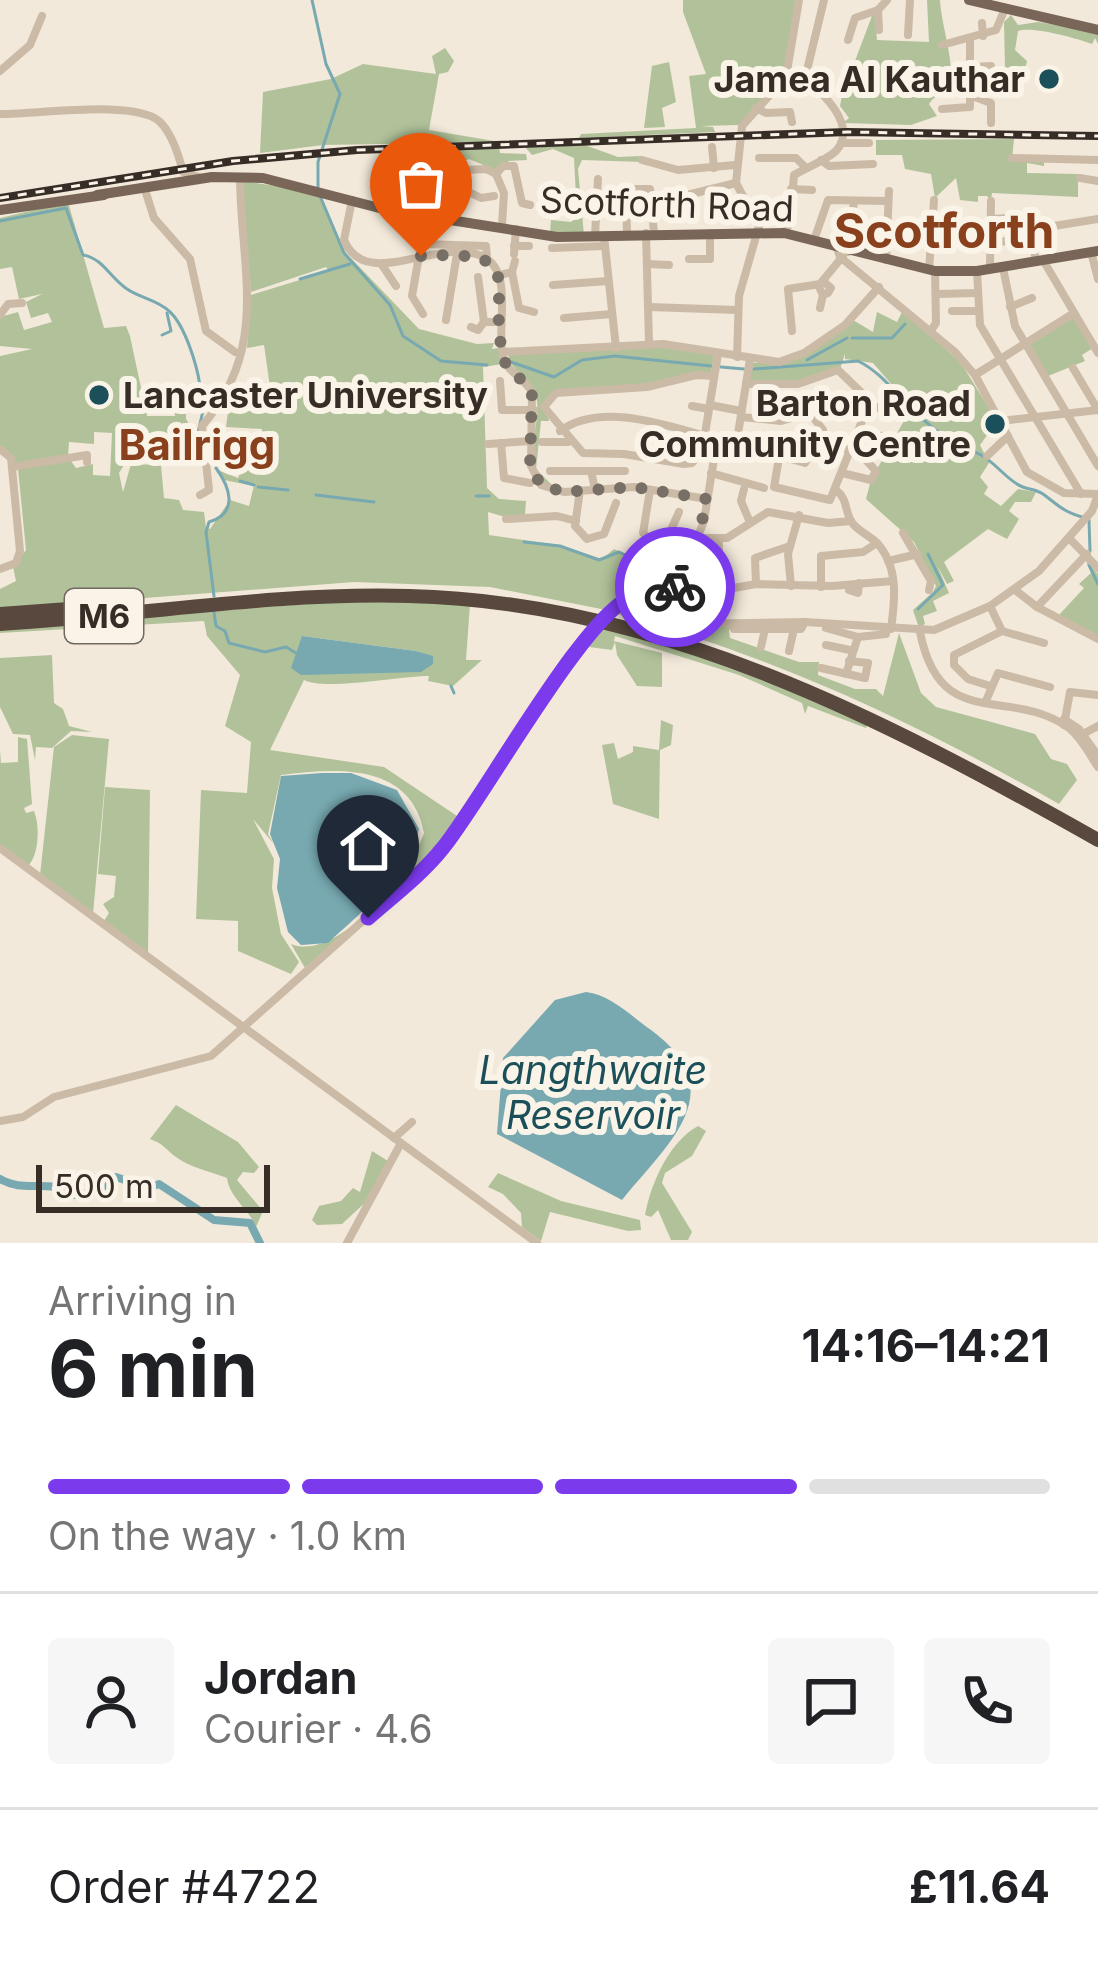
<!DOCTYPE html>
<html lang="en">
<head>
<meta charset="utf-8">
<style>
	:root { --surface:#fff; --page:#f6f6f6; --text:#202124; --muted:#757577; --line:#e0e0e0; --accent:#7c3aed }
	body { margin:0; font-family:Inter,sans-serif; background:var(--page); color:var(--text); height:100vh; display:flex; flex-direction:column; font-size:45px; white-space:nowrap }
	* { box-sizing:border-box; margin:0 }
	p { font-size:39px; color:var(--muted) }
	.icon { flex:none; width:66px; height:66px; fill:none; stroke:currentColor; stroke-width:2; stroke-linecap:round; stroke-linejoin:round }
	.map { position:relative; height:1243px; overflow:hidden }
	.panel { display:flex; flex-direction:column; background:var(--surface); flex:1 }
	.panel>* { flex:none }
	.scale { position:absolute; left:36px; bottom:30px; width:234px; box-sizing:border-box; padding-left:12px; border:6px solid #372d27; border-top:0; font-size:33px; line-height:42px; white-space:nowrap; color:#372d27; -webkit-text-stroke:9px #faf3e7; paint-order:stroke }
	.pin { position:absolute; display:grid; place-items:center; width:102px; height:102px; color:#fff; margin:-123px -51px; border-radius:50% 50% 50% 0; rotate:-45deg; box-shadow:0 0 12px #0007 }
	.pin .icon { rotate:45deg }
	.courier { position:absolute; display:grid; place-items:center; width:120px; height:120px; margin:-60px; border:9px solid #7c3aed; border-radius:50%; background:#fff; color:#222; box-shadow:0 3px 15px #0007 }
	.headline em { font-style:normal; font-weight:700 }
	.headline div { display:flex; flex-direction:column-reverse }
	.headline { display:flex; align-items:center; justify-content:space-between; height:204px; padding:0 48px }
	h1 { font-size:78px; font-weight:700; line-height:90px }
	.bar { display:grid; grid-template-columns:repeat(4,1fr); gap:18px 12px; align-content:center; height:144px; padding:0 48px }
	.bar i { height:15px; border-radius:9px; background:var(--line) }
	.bar .current { background:var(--accent) }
	.bar p { grid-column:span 4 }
	.line { display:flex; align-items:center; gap:30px; padding:0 48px; border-top:3px solid var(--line) }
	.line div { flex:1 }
	.round { display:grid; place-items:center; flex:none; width:126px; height:126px; border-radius:12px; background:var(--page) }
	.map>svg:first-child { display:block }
	.green { fill:#b1c29a; fill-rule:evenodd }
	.water { fill:#78a9b1 }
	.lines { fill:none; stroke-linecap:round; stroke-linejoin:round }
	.stream { stroke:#78a9b1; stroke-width:3 }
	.river { stroke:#78a9b1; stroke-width:8 }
	.minor { stroke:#cbbaa6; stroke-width:8 }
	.major { stroke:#796658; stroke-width:10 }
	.highway { stroke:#58483e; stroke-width:14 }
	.rail-casing { stroke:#372d27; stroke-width:8 }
	.rail { stroke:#faf3e7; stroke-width:3; stroke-dasharray:9; stroke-linecap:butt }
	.done { stroke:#786f66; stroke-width:12; stroke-dasharray:0 21.6 }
	.route { stroke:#7c3aed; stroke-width:15 }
	.poi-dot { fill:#1b505a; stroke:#faf3e7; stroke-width:4.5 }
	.labels { text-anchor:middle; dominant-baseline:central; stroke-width:12; stroke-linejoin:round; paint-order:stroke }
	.shield { fill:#faf3e7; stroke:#726861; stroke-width:3 }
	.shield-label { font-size:33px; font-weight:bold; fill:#372d27 }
	.poi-label { font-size:36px; font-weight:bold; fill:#372d27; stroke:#faf3e7; text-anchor:end }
	.street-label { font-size:36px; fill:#372d27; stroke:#faf3e7 }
	.water-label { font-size:39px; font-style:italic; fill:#1b505a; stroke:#faf3e7 }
	.quarter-label { font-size:42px; font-weight:bold; fill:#88401d; stroke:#faf3e7 }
	.district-label { font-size:48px; font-weight:bold; fill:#88401d; stroke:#faf3e7 }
</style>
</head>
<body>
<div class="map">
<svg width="1098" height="1243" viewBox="0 0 1098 1243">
	<rect width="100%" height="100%" fill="#f2e9da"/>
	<g class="green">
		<polygon points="683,0 797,0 784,76 739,125 701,126 713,127 715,132 579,138 581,134 696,128 689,76 706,74 683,12"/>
		<path d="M927 0H940C941 24 956 67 949 82 945 91 935 95 929 104L937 116 911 125 843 123 849 118 840 106 842 95 872 16 875 13 877 40 929 42Z"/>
		<path d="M1011 15 1018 25 1038 22 1098 32V44L1095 38 1092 44C1075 38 1033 26 1018 31L1015 50 1027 61 1025 69H1005L1004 22Z"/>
		<polygon points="445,48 454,61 448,72 439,74 429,130 500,142 323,145 260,153 263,92 331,79 363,64 436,74 432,56"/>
		<polygon points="669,62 676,102 662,108 665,127 644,128 652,66"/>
		<polygon points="1014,139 1012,158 1044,159 1044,166 1027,163 1027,173 1078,174 1078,197 992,193 991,201 987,196 978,196 978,202 960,200 956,178 935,198 931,174 905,169 902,155 876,155 876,140"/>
		<polygon points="582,144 618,157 642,156 644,162 582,160 578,169 584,235 550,233 551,220 571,222 577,217 574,158 553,149 532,155 525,147"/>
		<polygon points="499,146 500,153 526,154 527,160 509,161 495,170 469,159 456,164 452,157 434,161 427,154 410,158 401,153 351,153"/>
		<path d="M242 181 317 192 346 253 419 329 477 344 494 343 492 349 499 348 502 364 483 367 487 488 499 499 526 501 525 515 505 517 488 512 489 535 559 545 602 559 614 549 669 576 691 552 679 578 656 600 631 594 606 610 490 587 354 582 0 609V589L16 581 13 567 26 550 18 469 49 464 15 463 0 446V356L32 349 0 346V317L18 312 24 330 52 322 48 313 31 318 26 302 42 294 19 299 12 267 0 269V218L68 202 104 328 126 326 130 336 147 416H175L174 405 186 408V419L201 442C185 465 153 462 127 460L119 473 123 492 131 464 161 465 164 498 179 500 183 510 204 512 206 528 210 529 230 500 249 506 260 461 254 486 224 480 215 469 238 478 242 469 233 463 230 440 262 441V429L226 427 228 412 222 404 230 389 238 393 270 387 264 345 247 348 251 295 329 271 326 267 251 292ZM94 432 112 433 110 476 93 475V464L76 468 68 457 69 442 94 444Z"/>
		<polygon points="903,310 961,363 992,413 984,418 988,434 980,445 989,463 980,477 988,487 984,494 1001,506 1018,489 1036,492 1031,502 1015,502 1009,511 1019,519 1007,539 988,529 944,562 954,581 947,584 937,565 949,593 933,601 937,611 923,616 925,624 919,628 913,610 933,592 936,586 914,542 866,499 871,480 905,419 901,415 913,409 873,363 845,359 845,354 840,369 794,383 749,382 753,363 786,362 853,320 873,332 877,312 897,322"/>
		<polygon points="1073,318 1093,348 1082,355 1085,361 1048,376 1029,344"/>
		<path d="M652 345 714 355 711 373 637 387 605 386 550 394 544 402 549 421H541L536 469 555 488C518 475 540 431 537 401 534 378 510 372 508 354Z"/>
		<polygon points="1086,561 1098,574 1098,637 1058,616 1084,588 1079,584 1091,573"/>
		<path d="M643 600 676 626 735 625 729 630 730 638 799 662H819L818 675 855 689H876L883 696 899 633 921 693 936 707 1035 734 1051 759 1067 764 1077 780 1059 804C914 722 775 656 613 613L621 604Z"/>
		<path d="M348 601 470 604 466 660H482L453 686 428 681 429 676C401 676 323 691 304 680L270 750 384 767 460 818 428 861 305 968 291 944C338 963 410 872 424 833 411 762 336 768 281 775L268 834 274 844 253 819 274 859 272 888 281 934 299 962 291 974 238 951V921L196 919 201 790 247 793 251 742 225 726 240 675 207 636 204 621 0 633V627ZM302 636 416 651 433 657 420 672Z"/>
		<polygon points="602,626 745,671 869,722 866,728 808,706 805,714 802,703 739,675 615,636 614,641 662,653 662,687 637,686 617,655 615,642 612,650 589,647"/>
		<polygon points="52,655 54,703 63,709 69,726 92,732 71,731 52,748 36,747 35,760 30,735 13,734 0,707 0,658"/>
		<polygon points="661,720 673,725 671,745 660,750 659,819 613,804 602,745 614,743 618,759 633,752 633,746 659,750"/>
		<polygon points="72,735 109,739 93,914 40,875 54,747"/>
		<path d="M18 737 27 739 32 804 24 808 26 813 34 811C40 826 39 853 29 865L0 845V750L1 763 18 762Z"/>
		<polygon points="105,787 150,790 148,955 104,921 109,913 103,904 114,897 116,876 98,874"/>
		<path d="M176 1105 238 1142 259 1167 254 1173 243 1172 237 1180 263 1211 256 1227C252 1213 229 1197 227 1178 211 1172 189 1167 176 1157 165 1149 164 1144 150 1139Z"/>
		<path d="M698 1126 706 1131 692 1156 665 1173 662 1183 692 1232 688 1240H671L658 1210 651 1217 645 1215C651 1183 669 1142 698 1126Z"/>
		<polygon points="372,1151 388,1161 369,1199 342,1224 317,1225 312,1220 319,1206 341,1201 353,1188 360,1192"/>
		<polygon points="498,1173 561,1201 640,1220 641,1230 628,1231 550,1212 541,1241 522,1227 521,1213 503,1194 488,1187"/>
	</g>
	<g class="water">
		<polygon points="302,636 416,651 433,656 433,664 421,672 301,675 291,668"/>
		<path d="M322 773H351L397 790 419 829C410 875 361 912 328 943L301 945 288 932 277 888 280 859 270 834 281 776Z"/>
		<path d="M586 992C611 995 631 1016 651 1030 734 1091 668 1143 622 1200L497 1134 503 1058 555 1000Z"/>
	</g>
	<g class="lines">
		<g class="stream">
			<polyline points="312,0 326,64 340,94 318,162 318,187"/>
			<polyline points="320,196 344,253 390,305 403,336 441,361 487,365"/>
			<path d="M0 221 66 208 83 255C103 258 110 278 127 289 140 298 158 300 169 311 185 325 197 365 200 386"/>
			<polyline points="300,279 350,264"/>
			<polyline points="162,335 171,331 167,313"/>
			<polyline points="852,338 892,338 905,324"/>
			<polyline points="807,360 847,338"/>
			<polyline points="511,362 554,377 582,360 615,356 711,366"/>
			<polyline points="721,367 744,369"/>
			<path d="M754 369 858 361C885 374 901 402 926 422 943 437 962 446 981 455 994 462 1004 476 1017 484 1025 490 1034 488 1043 494 1058 505 1062 511 1082 517"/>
			<polyline points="200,388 202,406"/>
			<polyline points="198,432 203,411"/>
			<polyline points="240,481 254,485"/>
			<polyline points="258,487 288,490"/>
			<polyline points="316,495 374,502"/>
			<polyline points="476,496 489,496"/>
			<polyline points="1089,520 1090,551"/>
			<polyline points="524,542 560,546 599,560 619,552 666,575"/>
			<polyline points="1089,565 1098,584"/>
			<path d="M214 596 206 532 209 522C240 513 229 486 216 468"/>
			<polyline points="918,609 943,585 928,554"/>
			<polyline points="214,612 216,626 225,631 229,643 265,652 286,647 296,653"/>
			<polyline points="451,686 454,693"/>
		</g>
		<path class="river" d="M0 1179C25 1194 50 1177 73 1195L101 1192 116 1177 148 1188 159 1184 214 1220 250 1223 260 1243"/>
		<g class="minor">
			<polyline points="878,10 879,30"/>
			<polyline points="982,23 983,36"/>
			<polyline points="908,35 910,0"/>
			<polyline points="848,40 855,18 878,10 887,0"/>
			<polyline points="942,45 996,30 1004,11"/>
			<polyline points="808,66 824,0"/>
			<polyline points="973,67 991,66"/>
			<polyline points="0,71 30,45 42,16"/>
			<polyline points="972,96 991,103 991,123"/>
			<polyline points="756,108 766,113 790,112 792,122"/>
			<polyline points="942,109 970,107 970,40"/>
			<path d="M0 114C35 115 133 99 159 121 172 133 179 156 183 172L202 178"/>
			<polyline points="841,143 869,143"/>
			<polyline points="712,147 714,168"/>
			<polyline points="759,158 796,158 806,168"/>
			<polyline points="1012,158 1098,160"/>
			<polyline points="642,160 678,170 735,165"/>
			<polyline points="821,160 829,166 873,164"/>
			<polyline points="496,174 503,166 514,166 522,203 530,205"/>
			<polyline points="496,174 504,193 502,225"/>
			<polyline points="1080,178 1098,181"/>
			<polyline points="459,187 463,170 486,169 496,174"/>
			<polyline points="459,187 481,198 494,196"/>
			<polyline points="791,189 812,190"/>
			<polyline points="437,192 459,187"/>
			<polyline points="146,193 154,218 190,259 206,331 235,352"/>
			<polyline points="687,195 736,183"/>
			<path d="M352 200 344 240C367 295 444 231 487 259 513 276 496 331 503 357 507 372 524 378 532 392L531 466 541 485 564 492 634 487 707 499"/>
			<polyline points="757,218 790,198"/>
			<polyline points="991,219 1027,217 1036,261"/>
			<polyline points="1029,230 1098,219"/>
			<polyline points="646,233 649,343"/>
			<path d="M784 233 790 223 794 175C807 167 825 161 836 151 862 123 811 79 788 70"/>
			<polyline points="627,234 626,189 650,189 654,233"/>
			<polyline points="595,236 598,179"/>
			<polyline points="604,236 616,348"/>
			<polyline points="814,240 828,200 887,201"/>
			<polyline points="991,243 1031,238"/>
			<polyline points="514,246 529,246"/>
			<polyline points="423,248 423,244 486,246 487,258"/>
			<polyline points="552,248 605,246"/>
			<polyline points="837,248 840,257 955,352 975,375 1027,472 1064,493 1098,494"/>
			<polyline points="848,252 854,201"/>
			<polyline points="1091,252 1098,279"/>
			<polyline points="514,254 516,229"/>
			<polyline points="419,256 412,296 423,314"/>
			<polyline points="689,259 710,259 710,233"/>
			<polyline points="886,260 889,191"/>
			<polyline points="1043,260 1098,353"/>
			<polyline points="648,264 669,265"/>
			<polyline points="382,265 396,286"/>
			<polyline points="990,268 991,201"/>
			<polyline points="1003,268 1015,326 1098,466"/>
			<polyline points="929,270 934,200"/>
			<polyline points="977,271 980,325 1081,494"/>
			<polyline points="512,272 519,308 534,312"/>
			<polyline points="500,275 512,272 515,261"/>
			<polyline points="478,277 484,322 501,322"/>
			<polyline points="553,285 608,281"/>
			<polyline points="818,285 823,295 828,293 831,288 823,281"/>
			<polyline points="936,294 977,293"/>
			<polyline points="649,307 737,310"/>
			<polyline points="1010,307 1032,298"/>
			<polyline points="820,308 823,295"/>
			<polyline points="952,311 978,311"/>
			<polyline points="0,315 8,304 22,303"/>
			<polyline points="564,318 612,314"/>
			<polyline points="446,320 457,254"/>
			<polyline points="471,327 478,330 484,322"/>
			<polyline points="932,329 936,323 935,271"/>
			<polyline points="792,331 788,289 820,284 843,256"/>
			<polyline points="502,352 663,344 779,362 804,353 845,325 879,287"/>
			<polyline points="737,357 739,296 759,226 736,183 742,126 786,77 799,0"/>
			<polyline points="1073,368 1098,410"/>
			<polyline points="975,375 1074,313"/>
			<polyline points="500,381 502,410 534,410"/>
			<polyline points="746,384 798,384 838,370 866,397 864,416 830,500 774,487 779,458"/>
			<polyline points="868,404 895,414"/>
			<polyline points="710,405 741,411"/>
			<polyline points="692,406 709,409"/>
			<polyline points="741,417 781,421 810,413 823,430 805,463 743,446 738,434 750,359"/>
			<polyline points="1000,421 1098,410"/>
			<polyline points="860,428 891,440"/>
			<path d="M560 431C599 402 663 424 705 436"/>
			<polyline points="820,439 850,451"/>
			<polyline points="542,442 568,442"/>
			<polyline points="501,443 504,478 530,483"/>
			<polyline points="488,444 531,441"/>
			<polyline points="706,446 692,463 684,464 624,454 583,453 544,407 556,393 647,387 696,375 714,376"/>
			<polyline points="0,449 11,458 20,551 16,563 0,569"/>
			<polyline points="987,456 1008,436"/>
			<polyline points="12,467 87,455 87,462"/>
			<polyline points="550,471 591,471"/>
			<polyline points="711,473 764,488"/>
			<polyline points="842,473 871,480 876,471 865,459"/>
			<polyline points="595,489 591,471 625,471"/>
			<polyline points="744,489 741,501 749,520"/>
			<polyline points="580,490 575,526 587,539 604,534 616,503"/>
			<polyline points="650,490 643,533 678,564"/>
			<path d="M836 490C849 500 844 513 853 524 860 532 870 536 877 543 899 567 895 600 891 629"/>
			<path d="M200 495 209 490 202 426C270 348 241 271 240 178"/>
			<polyline points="506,519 557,516 576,521"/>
			<polyline points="903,533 931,581 929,590"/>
			<polyline points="698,538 727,538 768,512 828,523 851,521"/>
			<polyline points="1069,538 1098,568"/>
			<polyline points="662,550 679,512"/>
			<polyline points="888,561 918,554"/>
			<polyline points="756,584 755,558 790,546"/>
			<polyline points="791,586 788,554 799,515"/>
			<polyline points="821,587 821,556 863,552 877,543"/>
			<polyline points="849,590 858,593 859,583"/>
			<polyline points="1015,590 1037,607 1098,639"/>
			<polyline points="717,591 756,584 832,586 893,581"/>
			<polyline points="655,605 680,582 704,521 714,459 704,440 718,354"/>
			<polyline points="990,606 1002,631"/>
			<polyline points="1037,607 1087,554"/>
			<polyline points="717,623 719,541"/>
			<polyline points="686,625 687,597"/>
			<polyline points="826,628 858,637 886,634"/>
			<polyline points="734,629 801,629 805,622"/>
			<path d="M920 632C940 734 1009 685 1069 728 1082 738 1089 754 1098 767"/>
			<polyline points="826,645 850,650"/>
			<polyline points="761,647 765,629"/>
			<polyline points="789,651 794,629"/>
			<polyline points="821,668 865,678 868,663 849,661"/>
			<polyline points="846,674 858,637"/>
			<polyline points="990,686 968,679 954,665 954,655 1002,631 1044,643"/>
			<polyline points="985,703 998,673 1050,687"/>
			<polyline points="1064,719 1079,729 1098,756"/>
			<polyline points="1064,725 1070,692 1098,695"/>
			<polyline points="1083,734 1098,726"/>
			<polyline points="0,848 537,1243"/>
			<polyline points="0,1121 23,1117 54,1097 211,1056 438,854 535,710 619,601 644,597 681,624 805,622 934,630 990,606 1039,571 1092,511 1098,495"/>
			<polyline points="394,1138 412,1122"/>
			<polyline points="347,1243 401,1143"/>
		</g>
		<g class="major">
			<polyline points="969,0 1098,30"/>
			<polyline points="97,195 212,177 263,178 387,210 557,237 784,233 935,271 977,271 1098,251"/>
			<polyline points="0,210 104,195"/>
		</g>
		<g class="highway">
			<polyline points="0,614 123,605"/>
			<path d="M0 624C136 616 273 592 409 596 660 602 884 719 1098 840"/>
		</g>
		<g class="rail-casing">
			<polyline id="rail" points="0,198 233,161 357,150 847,132 1098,136"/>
		</g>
		<use href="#rail" class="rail"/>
	</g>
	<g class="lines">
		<path class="done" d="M421 256C533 250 486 280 503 356 506 372 524 378 532 392L530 466 541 485 564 492 634 487 707 499 698 538 675 587"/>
		<path class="route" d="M368 918C393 896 421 875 442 849 480 804 589 605 635 596L655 604 675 587"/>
	</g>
	<g class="poi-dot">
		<circle cx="1049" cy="79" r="12"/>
		<circle cx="99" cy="395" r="12"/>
		<circle cx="995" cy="424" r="12"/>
	</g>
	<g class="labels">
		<rect class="shield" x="65" y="589" width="78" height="54" rx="9"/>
		<g class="shield-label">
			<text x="104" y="616">M6</text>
		</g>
		<g class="poi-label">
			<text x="1025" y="79">Jamea Al Kauthar</text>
			<text x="123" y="395" text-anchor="start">Lancaster University</text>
			<text x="971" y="403">Barton Road<tspan x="971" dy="41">Community Centre</tspan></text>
		</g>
		<g class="street-label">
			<text transform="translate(667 204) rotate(2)">Scotforth Road</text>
		</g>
		<g class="water-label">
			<text x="593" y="1069">Langthwaite<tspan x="593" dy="45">Reservoir</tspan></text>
		</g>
		<g class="quarter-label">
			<text x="197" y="444">Bailrigg</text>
		</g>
		<g class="district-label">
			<text x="944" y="230">Scotforth</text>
		</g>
	</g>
</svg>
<div class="scale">500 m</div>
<div class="pin" style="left:421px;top:256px;background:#ea580c"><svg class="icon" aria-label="bag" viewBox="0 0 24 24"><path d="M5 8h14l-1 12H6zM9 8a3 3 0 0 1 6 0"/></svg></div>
<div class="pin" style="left:368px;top:918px;background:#1f2937"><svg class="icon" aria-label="home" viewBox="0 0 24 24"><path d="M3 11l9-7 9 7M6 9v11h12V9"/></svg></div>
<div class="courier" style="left:675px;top:587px"><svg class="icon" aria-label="bike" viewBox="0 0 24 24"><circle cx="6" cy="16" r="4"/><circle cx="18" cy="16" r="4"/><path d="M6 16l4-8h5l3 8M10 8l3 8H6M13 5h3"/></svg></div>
</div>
<section class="panel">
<div class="headline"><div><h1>6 min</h1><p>Arriving in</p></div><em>14:16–14:21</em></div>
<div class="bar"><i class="current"></i><i class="current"></i><i class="current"></i><i></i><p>On the way · 1.0 km</p></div>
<div class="line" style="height:216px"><a class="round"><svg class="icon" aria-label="person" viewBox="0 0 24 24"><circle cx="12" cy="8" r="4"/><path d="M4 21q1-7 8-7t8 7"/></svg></a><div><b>Jordan</b><p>Courier · 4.6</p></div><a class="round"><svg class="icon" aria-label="chat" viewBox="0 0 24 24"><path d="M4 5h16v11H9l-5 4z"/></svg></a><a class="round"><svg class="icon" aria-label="phone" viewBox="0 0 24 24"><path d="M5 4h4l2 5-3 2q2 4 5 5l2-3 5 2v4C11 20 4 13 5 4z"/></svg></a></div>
<div class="line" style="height:156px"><div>Order #4722</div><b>£11.64</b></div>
</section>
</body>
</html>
